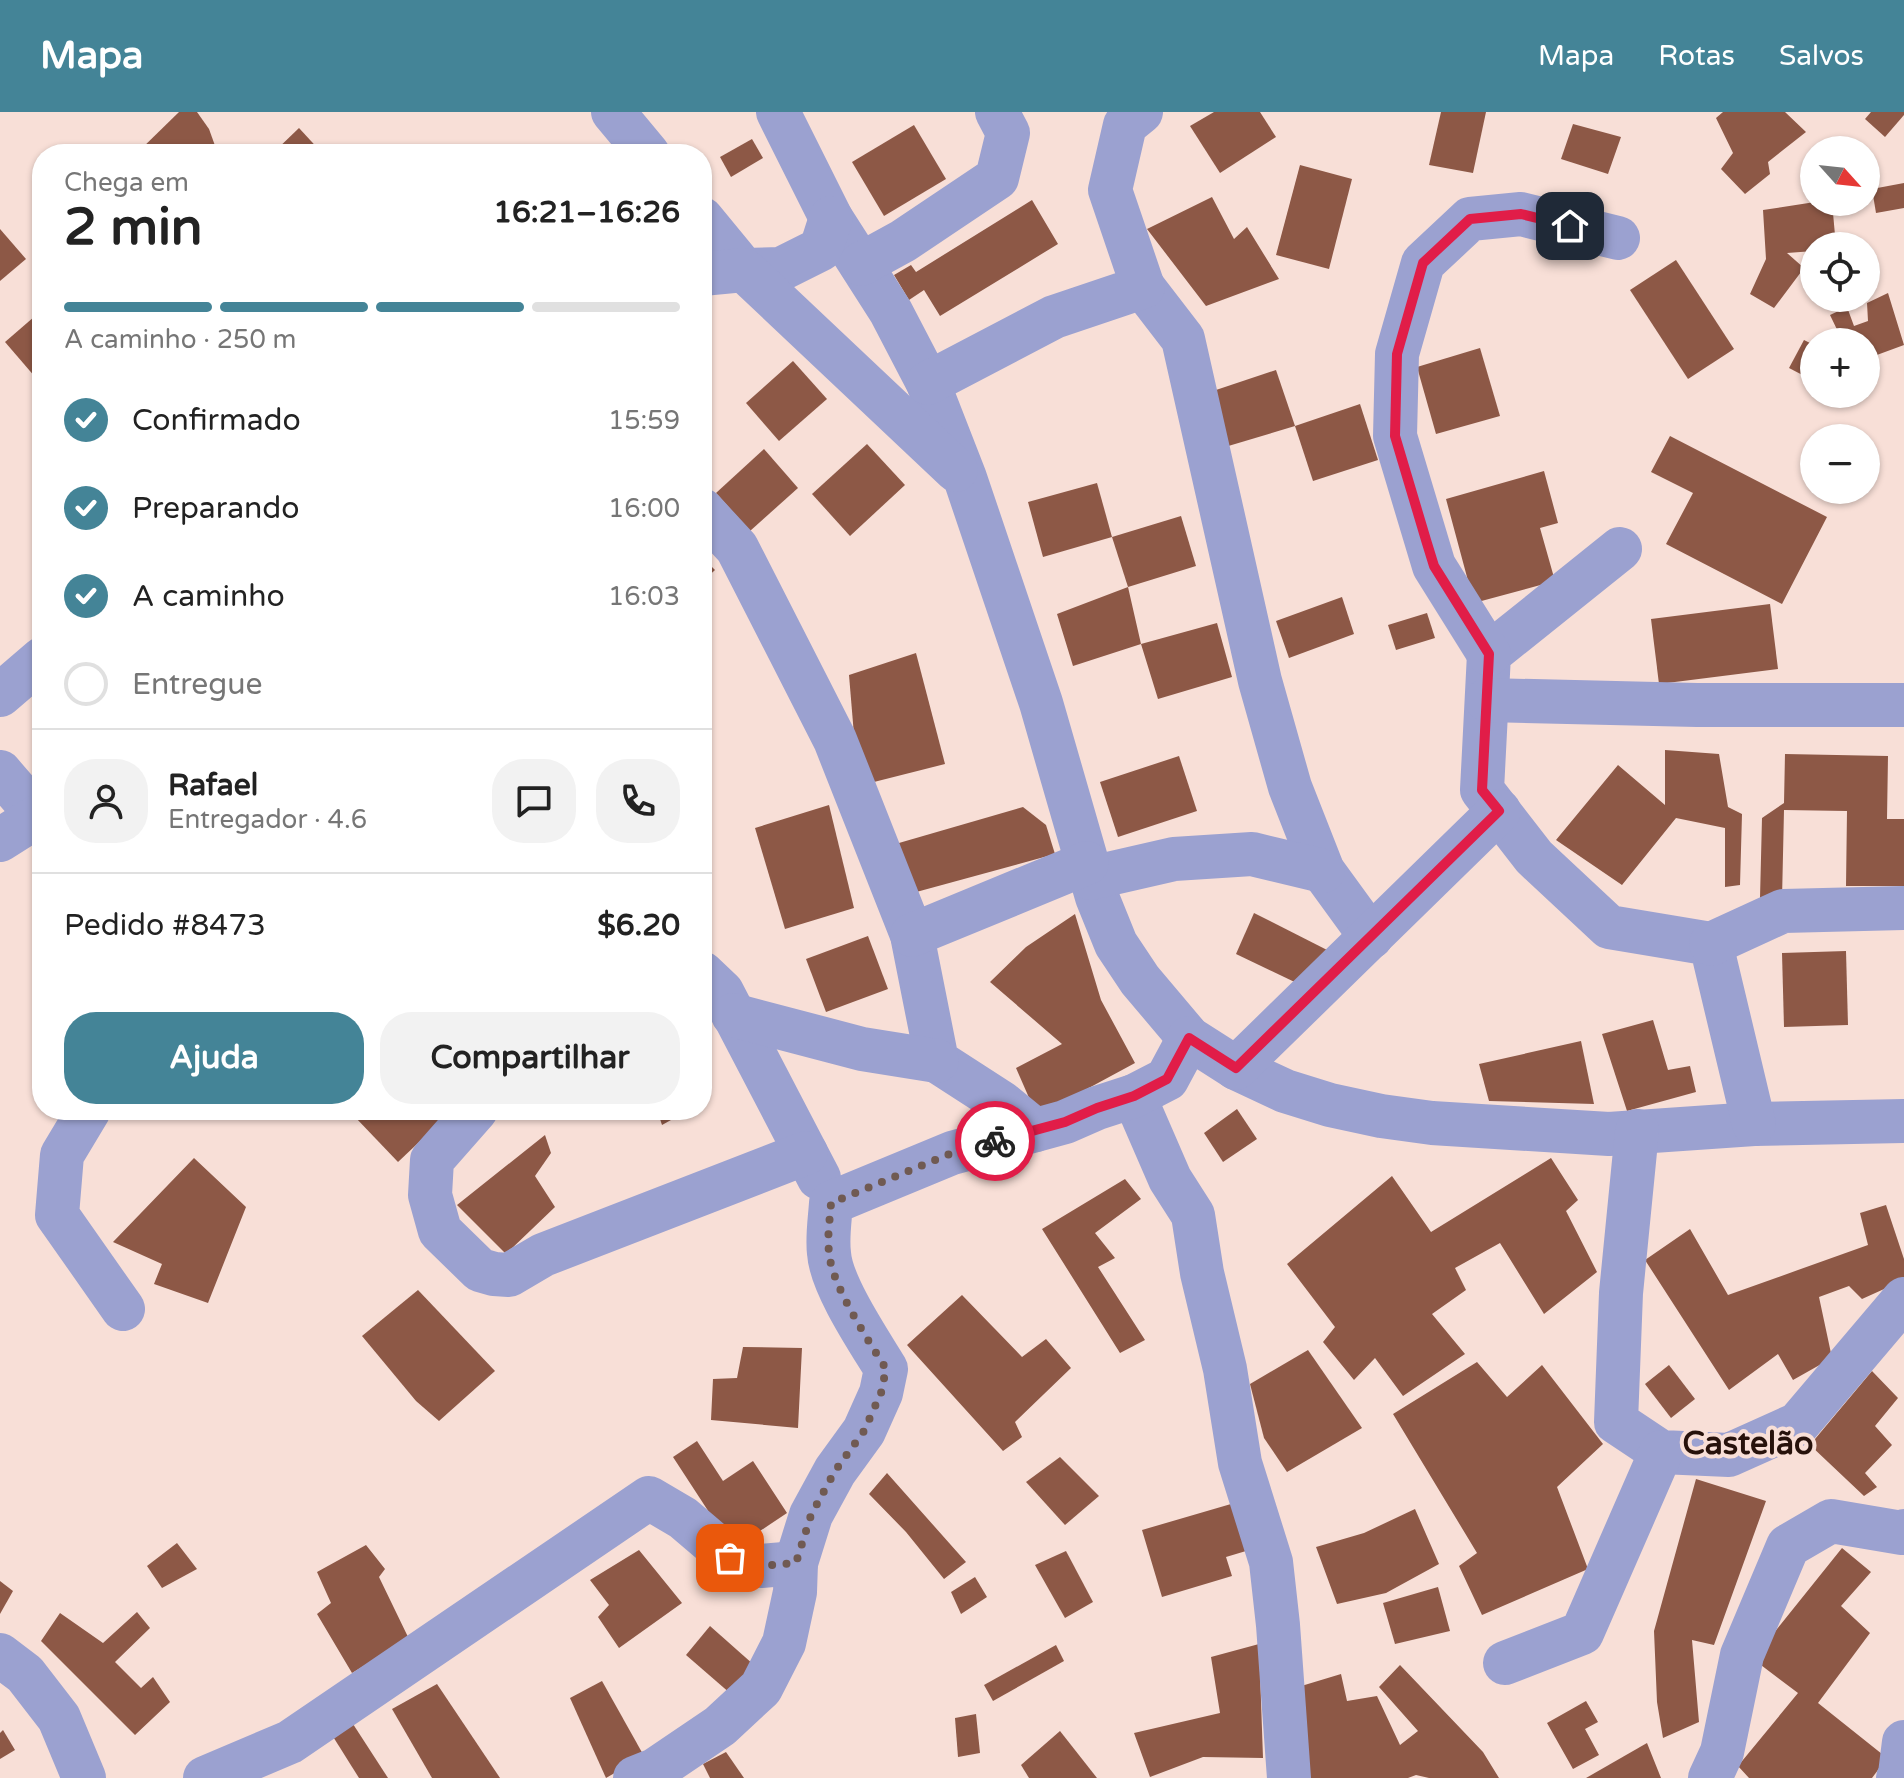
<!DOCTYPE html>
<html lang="pt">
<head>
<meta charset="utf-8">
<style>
	:root { --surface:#fff; --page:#f2f2f2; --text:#222; --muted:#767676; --line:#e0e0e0; --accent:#448497 }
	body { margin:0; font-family:"Varela Round",sans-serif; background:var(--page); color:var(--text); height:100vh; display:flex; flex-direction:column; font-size:30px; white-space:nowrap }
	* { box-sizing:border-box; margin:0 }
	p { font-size:26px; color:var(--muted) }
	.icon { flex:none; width:44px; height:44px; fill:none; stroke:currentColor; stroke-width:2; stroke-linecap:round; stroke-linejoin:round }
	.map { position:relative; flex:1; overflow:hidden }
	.drawer { position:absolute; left:32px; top:32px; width:680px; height:976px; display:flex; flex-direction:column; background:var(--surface); border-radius:32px; box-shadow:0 2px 6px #0004 }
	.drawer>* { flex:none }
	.needle { width:52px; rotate:117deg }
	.buttons { position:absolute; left:1800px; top:24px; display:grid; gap:16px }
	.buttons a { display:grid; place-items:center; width:80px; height:80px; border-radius:50%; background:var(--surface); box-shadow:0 2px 6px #0004; font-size:40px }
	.pin { position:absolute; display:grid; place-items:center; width:68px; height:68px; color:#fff; margin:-34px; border-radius:16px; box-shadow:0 4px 12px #0006 }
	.courier { position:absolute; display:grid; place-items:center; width:80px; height:80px; margin:-40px; border:6px solid #e11d48; border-radius:50%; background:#fff; color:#222; box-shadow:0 2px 10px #0007 }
	.head em { font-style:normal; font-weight:700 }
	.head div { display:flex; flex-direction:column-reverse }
	.head { display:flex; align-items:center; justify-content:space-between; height:136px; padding:0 32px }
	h1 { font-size:52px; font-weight:700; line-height:60px }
	.bar { display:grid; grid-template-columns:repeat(4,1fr); gap:12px 8px; align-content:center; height:96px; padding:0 32px }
	.bar i { height:10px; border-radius:6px; background:var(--line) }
	.bar .selected { background:var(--accent) }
	.bar p { grid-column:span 4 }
	.line { display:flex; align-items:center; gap:20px; padding:0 32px; border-top:2px solid var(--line) }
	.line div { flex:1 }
	.round { display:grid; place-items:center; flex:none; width:84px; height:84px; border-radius:32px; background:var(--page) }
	ol { padding:0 32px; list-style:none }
	li { display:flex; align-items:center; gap:24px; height:88px }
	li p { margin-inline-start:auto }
	li .icon { padding:8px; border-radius:50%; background:var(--accent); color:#fff; stroke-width:4 }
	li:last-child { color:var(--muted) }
	li i { width:44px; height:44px; border:4px solid var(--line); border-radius:50% }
	.primary-button { display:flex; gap:16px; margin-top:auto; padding:16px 32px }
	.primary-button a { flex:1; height:92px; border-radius:32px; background:var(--accent); color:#fff; font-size:32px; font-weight:700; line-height:92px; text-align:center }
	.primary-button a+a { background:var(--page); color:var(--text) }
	header { display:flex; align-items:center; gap:48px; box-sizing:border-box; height:112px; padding:0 40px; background:var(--accent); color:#fff }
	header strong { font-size:38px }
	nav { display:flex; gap:44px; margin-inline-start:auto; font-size:28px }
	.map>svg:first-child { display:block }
	.building { fill:#8d5846 }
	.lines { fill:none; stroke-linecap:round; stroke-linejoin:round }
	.minor { stroke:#9ba1d0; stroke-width:44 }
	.done { stroke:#705a52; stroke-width:8; stroke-dasharray:0 14.4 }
	.route { stroke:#e11d48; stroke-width:10 }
	.labels { text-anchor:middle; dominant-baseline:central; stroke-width:8; stroke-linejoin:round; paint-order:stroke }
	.district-label { font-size:32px; font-weight:bold; fill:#27120b; stroke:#f8dfd7 }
</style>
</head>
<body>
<header>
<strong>Mapa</strong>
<nav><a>Mapa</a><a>Rotas</a><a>Salvos</a></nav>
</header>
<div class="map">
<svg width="1904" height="1666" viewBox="0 0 1904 1666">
	<rect width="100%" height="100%" fill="#f8dfd7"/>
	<g class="building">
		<polygon points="179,0 197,0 209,17 218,42 136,42"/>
		<polygon points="1214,0 1260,0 1276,25 1220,61 1190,14"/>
		<polygon points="1441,0 1486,0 1473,61 1429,53"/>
		<polygon points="1723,0 1785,0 1806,20 1768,50 1770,62 1745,82 1721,57 1733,41 1716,6"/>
		<polygon points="1871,0 1904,0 1904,3 1885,25 1865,7"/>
		<polygon points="1573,12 1621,25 1608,62 1561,47"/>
		<polygon points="914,13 946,67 884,104 852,50"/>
		<polygon points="299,16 323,42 272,42"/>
		<polygon points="752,27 763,46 731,65 720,45"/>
		<polygon points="1300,53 1352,67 1329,157 1276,143"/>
		<polygon points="1904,71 1904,96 1876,101 1872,77"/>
		<polygon points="1212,85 1234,127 1247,115 1279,167 1206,194 1147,117"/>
		<polygon points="1032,88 1058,132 940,204 924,178 909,188 894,163 911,153 916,160"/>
		<polygon points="1815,90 1832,90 1836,134 1814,134 1814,139 1787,141 1804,156 1774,196 1750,182 1766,147 1763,98"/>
		<polygon points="0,117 26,147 0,169"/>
		<polygon points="42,132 42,153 32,141"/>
		<polygon points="1676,148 1734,237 1688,267 1630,178"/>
		<polygon points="1888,181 1904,233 1866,247 1866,230 1843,230 1830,203 1847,195 1854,214 1868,209 1867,191"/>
		<polygon points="42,198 42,273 5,230"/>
		<polygon points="1804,228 1814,233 1814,269 1789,256"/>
		<polygon points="1480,236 1500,304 1436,322 1417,255"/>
		<polygon points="793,249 827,287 779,329 746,291"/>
		<polygon points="1276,258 1295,314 1225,335 1207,281"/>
		<polygon points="1360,292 1378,348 1313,369 1295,314"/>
		<polygon points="1670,324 1827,405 1782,492 1666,432 1693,381 1651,360"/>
		<polygon points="867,332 905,373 850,424 812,382"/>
		<polygon points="764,337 798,376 750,419 716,381"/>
		<polygon points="1544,359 1558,411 1540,416 1555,469 1474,491 1446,387"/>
		<polygon points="1097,371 1112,425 1043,445 1028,390"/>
		<polygon points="1181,404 1196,454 1128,475 1112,425"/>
		<polygon points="702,445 715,458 702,470"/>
		<polygon points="1128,475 1141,532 1217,511 1232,565 1158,587 1141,532 1073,554 1057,502"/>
		<polygon points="1342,485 1354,522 1289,546 1276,509"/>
		<polygon points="1770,492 1778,557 1659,572 1651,507"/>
		<polygon points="1427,501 1435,526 1396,538 1388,513"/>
		<polygon points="916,541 945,652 870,671 854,623 849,563"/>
		<polygon points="1665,638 1719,642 1728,695 1742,702 1740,773 1725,775 1725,716 1676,706 1622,773 1556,728 1618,653 1665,693"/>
		<polygon points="1785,642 1888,644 1887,707 1904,707 1904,774 1846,774 1847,699 1784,698 1782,787 1760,786 1762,706 1784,691"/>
		<polygon points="1179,644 1197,699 1118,725 1100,670"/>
		<polygon points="829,693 854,796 785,817 755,716"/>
		<polygon points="1023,695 1046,713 1055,742 909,782 892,733"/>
		<polygon points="1254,801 1331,840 1303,874 1236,842"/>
		<polygon points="1075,802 1101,888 1135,951 1037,1004 1016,956 1062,932 990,870 1026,835"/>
		<polygon points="868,824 888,877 826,900 806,847"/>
		<polygon points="1846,839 1848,913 1784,915 1782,841"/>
		<polygon points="1653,908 1668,958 1690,954 1696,980 1627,999 1602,922"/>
		<polygon points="1581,929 1594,992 1489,989 1479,952"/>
		<polygon points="1237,997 1257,1027 1223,1050 1204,1021"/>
		<polygon points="362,998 453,998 398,1050 355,1005"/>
		<polygon points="622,998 648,998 629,1008"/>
		<polygon points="657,998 689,998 662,1013"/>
		<polygon points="545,1023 551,1041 535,1064 555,1095 506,1142 457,1093"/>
		<polygon points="194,1046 246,1095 208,1191 154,1172 162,1152 113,1130"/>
		<polygon points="1551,1046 1578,1088 1566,1099 1597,1160 1544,1202 1500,1131 1455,1156 1466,1178 1432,1202 1465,1242 1403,1284 1375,1246 1354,1268 1323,1230 1335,1215 1287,1152 1392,1064 1431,1120"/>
		<polygon points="1125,1067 1141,1087 1095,1121 1115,1146 1098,1155 1145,1228 1120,1241 1042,1117"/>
		<polygon points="1886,1093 1904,1147 1904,1168 1862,1187 1849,1174 1819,1185 1832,1246 1793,1268 1778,1242 1729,1278 1645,1148 1690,1117 1728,1183 1868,1133 1860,1101"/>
		<polygon points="418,1178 495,1259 439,1309 416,1289 362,1224"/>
		<polygon points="962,1183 1022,1245 1046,1227 1071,1256 1015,1310 1022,1325 1003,1339 907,1233"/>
		<polygon points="743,1235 802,1236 798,1316 711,1308 713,1267 737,1266"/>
		<polygon points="1308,1238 1362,1316 1287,1360 1264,1326 1250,1272"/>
		<polygon points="1477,1250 1507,1285 1542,1253 1603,1332 1557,1375 1588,1457 1482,1503 1459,1454 1477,1441 1393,1302"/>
		<polygon points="1669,1253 1695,1287 1671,1306 1645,1272"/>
		<polygon points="1872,1259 1898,1286 1875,1314 1892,1333 1865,1361 1877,1375 1864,1384 1810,1333"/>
		<polygon points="697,1329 723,1369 753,1349 787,1401 733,1437 673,1345"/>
		<polygon points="1060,1345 1099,1384 1065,1413 1026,1370"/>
		<polygon points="887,1361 966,1450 944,1467 906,1420 869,1382"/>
		<polygon points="1696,1367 1766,1389 1714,1533 1692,1528 1699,1610 1663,1626 1657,1590 1654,1519"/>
		<polygon points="1231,1392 1246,1439 1226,1445 1232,1464 1162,1485 1142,1418"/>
		<polygon points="1415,1397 1439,1452 1386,1481 1337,1492 1316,1435 1364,1421"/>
		<polygon points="177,1431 197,1457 162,1476 147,1454"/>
		<polygon points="366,1433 385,1457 379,1465 409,1527 352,1561 317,1502 331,1491 317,1460"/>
		<polygon points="1842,1436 1871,1460 1841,1494 1870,1521 1818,1591 1887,1646 1872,1666 1749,1666 1738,1654 1798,1581 1753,1547"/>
		<polygon points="639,1438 682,1491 619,1536 598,1505 609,1493 590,1468"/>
		<polygon points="1066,1439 1093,1490 1065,1506 1035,1453"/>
		<polygon points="975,1465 987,1485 961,1502 951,1480"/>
		<polygon points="0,1469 13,1479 0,1502"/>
		<polygon points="1438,1475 1450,1519 1395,1532 1383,1491"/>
		<polygon points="137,1500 150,1516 115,1550 141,1576 153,1565 170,1590 135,1623 41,1529 60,1501 103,1531"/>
		<polygon points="710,1514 754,1553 731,1582 686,1543"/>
		<polygon points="1259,1532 1263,1646 1203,1645 1150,1665 1134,1621 1220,1601 1211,1545"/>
		<polygon points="1056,1533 1064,1549 993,1589 984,1573"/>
		<polygon points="1400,1553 1483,1640 1499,1666 1429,1666 1416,1663 1408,1666 1310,1666 1298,1575 1341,1562 1347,1589 1377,1584 1400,1633 1418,1619 1379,1575"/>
		<polygon points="602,1569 644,1644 606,1666 570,1586"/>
		<polygon points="437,1572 500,1666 432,1666 392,1597"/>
		<polygon points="1586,1589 1598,1610 1585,1617 1599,1643 1573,1657 1547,1611"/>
		<polygon points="976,1602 980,1641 958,1645 955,1606"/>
		<polygon points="353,1612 388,1666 359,1666 332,1623"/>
		<polygon points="3,1618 15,1638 0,1647 0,1621"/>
		<polygon points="1060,1619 1097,1666 1029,1666 1021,1653"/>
		<polygon points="1647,1631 1661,1666 1586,1666"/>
		<polygon points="726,1640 744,1666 710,1666 703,1652"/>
	</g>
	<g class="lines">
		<g class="minor">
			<polyline points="613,0 648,42"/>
			<polyline points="778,0 831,106 891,200 928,271 965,366 1041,591 1097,785 1116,832 1140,868 1189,926 1236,956 1285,979 1330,993 1381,1004 1432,1011 1609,1022 1754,1012 1904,1009"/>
			<polyline points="702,107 744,158 781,157 821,137 831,106"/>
			<polyline points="861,152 903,129 997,66 1008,21 997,0"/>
			<polyline points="702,162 744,158 956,358"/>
			<polyline points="1143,175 1183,227 1260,569 1290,675 1323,759 1371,825"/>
			<polyline points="928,271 1054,205 1143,175 1110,78 1125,13 1141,0"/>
			<polyline points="702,398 737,436 835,628 912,823 937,949 1002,991 1035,1018"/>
			<polyline points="1620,437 1489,542 1482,678 1534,745 1609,815 1711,832 1754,1012"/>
			<polyline points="1489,542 1434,454 1395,324 1397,242 1423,151 1470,107 1521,102 1618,126"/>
			<polyline points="0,583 42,547"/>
			<polyline points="1487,588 1697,593 1904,593"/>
			<polyline points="0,660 38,704 42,705"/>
			<polyline points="0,728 38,704"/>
			<polyline points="1091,766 1174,747 1252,742 1323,759"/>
			<polyline points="912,823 1087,751"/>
			<polyline points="1711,832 1783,799 1904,796"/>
			<polyline points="702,861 722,880 819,1066"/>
			<polyline points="733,903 862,937 937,949"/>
			<polyline points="1236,956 1499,699"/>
			<polyline points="1134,984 1170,1067 1193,1103 1202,1161 1225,1257 1240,1351 1271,1450 1278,1513 1289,1666"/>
			<polyline points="89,998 62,1043 57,1103 123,1197"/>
			<polyline points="476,998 432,1048 430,1083 440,1119 480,1158 494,1162 509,1163 543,1143 806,1041"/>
			<polyline points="1637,1019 1621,1181 1616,1310 1661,1340 1729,1343 1798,1312 1904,1187"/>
			<polyline points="0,1543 25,1562 59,1606 84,1666"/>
			<polyline points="1505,1551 1582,1521 1661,1340"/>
			<polyline points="205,1666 290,1630 649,1386 683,1406 730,1446 761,1454 796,1451"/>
			<path d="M635 1666 655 1658 720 1614 761 1576 784 1531 795 1480 796 1451 811 1403 835 1359 864 1319 881 1281 886 1257C869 1229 831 1173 829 1141 827 1125 830 1107 831 1091L952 1041 1065 1010 1097 996 1134 984 1167 967 1189 926"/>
			<polyline points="1710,1666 1722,1640 1742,1543 1788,1434 1831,1409 1902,1421 1904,1419"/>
			<polyline points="1898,1666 1900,1662 1904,1630"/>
		</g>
	</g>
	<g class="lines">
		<path class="done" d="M730 1446 761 1454 796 1451 811 1403 835 1359 864 1319 881 1281 886 1257C869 1229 831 1173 829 1140 827 1124 830 1107 831 1091L952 1041 995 1029"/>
		<polyline class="route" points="995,1029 1065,1010 1097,996 1134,984 1167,967 1189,926 1236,956 1499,699 1482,678 1489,542 1434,454 1426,428 1395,324 1397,242 1423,151 1470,107 1521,102 1570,114"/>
	</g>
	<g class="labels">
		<g class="district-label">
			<text x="1748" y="1332">Castelão</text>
		</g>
	</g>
</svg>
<div class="buttons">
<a><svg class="needle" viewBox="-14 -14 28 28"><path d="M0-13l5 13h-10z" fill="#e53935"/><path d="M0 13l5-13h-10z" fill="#767676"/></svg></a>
<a><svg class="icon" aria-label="locate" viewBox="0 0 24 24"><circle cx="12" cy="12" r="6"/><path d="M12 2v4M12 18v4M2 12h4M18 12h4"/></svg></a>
<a>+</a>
<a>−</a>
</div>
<div class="pin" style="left:730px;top:1446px;background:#ea580c"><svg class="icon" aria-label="bag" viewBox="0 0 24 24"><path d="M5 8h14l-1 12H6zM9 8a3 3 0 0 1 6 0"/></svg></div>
<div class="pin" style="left:1570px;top:114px;background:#1f2937"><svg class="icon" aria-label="home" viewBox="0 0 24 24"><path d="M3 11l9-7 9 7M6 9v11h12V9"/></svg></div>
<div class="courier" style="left:995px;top:1029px"><svg class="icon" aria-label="bike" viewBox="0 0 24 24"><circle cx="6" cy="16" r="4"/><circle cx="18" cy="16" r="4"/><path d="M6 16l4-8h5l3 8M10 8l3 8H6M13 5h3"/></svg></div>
<section class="drawer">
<div class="head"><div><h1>2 min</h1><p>Chega em</p></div><em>16:21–16:26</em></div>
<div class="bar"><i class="selected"></i><i class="selected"></i><i class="selected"></i><i></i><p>A caminho · 250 m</p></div>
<ol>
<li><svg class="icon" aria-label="check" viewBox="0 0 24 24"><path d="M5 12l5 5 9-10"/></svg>Confirmado<p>15:59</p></li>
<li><svg class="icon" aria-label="check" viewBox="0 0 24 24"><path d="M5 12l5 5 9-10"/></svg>Preparando<p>16:00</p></li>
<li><svg class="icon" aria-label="check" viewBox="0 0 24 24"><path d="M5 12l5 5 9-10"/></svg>A caminho<p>16:03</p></li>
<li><i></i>Entregue</li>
</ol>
<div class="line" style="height:144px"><a class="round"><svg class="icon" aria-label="person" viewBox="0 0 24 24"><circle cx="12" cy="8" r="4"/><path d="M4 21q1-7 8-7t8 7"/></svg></a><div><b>Rafael</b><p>Entregador · 4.6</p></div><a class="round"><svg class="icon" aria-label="chat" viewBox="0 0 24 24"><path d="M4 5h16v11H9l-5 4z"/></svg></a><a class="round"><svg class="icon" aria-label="phone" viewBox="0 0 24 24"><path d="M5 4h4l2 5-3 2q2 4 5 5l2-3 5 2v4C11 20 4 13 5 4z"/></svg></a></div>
<div class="line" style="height:104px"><div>Pedido #8473</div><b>$6.20</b></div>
<div class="primary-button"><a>Ajuda</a><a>Compartilhar</a></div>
</section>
</div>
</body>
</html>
